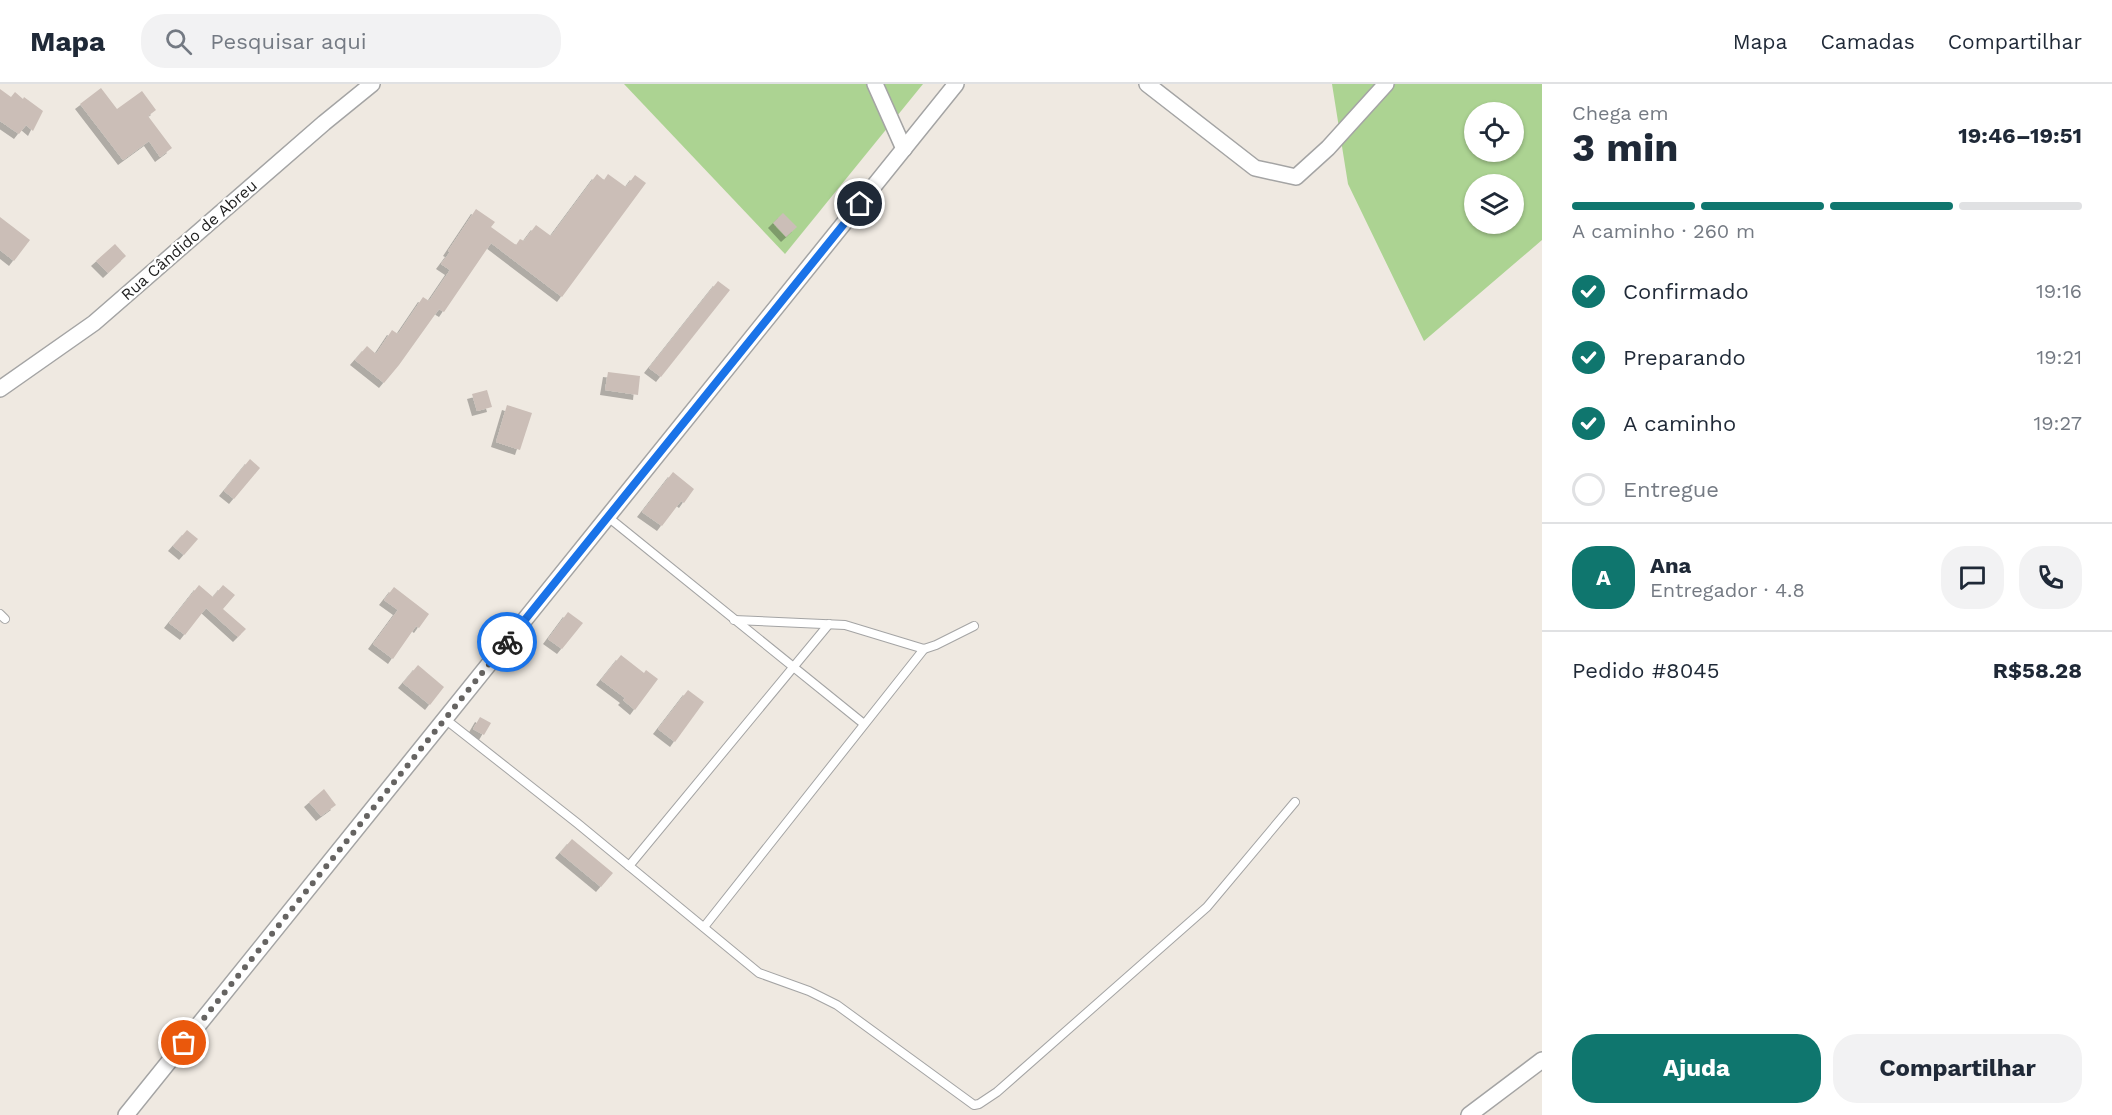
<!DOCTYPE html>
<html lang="pt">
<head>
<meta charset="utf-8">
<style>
	:root { --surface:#fff; --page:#f2f2f3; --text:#1f2937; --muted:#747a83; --line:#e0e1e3; --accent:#0f766e }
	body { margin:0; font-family:"Work Sans",sans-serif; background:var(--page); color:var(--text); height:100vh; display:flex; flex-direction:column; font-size:22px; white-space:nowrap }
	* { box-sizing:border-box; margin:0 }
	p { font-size:20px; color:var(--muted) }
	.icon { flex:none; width:33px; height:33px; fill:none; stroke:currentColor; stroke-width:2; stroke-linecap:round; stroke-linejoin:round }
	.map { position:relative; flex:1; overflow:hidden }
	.sheet { display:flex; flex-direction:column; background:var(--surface); width:570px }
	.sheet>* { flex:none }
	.fabs { position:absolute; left:1464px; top:18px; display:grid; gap:12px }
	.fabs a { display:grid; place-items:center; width:60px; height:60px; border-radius:50%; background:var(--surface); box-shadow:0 2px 4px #0004; font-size:30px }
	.pin { position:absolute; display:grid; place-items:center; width:51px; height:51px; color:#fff; margin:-26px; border:3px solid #fff; border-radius:50%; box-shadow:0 2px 6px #0007 }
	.courier { position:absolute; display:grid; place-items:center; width:60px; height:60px; margin:-30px; border:4px solid #1a73e8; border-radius:50%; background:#fff; color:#222; box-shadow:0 2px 8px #0007 }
	.overview em { font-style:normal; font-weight:700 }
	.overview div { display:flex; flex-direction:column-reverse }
	.overview { display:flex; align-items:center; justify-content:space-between; height:102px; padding:0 30px }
	h1 { font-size:39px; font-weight:700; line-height:45px }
	.bar { display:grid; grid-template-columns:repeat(4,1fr); gap:9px 6px; align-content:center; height:72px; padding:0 30px }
	.bar i { height:8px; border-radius:4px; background:var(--line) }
	.bar .selected { background:var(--accent) }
	.bar p { grid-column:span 4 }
	.line { display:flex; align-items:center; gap:15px; padding:0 30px; border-top:2px solid var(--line) }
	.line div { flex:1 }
	.round { display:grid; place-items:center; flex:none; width:63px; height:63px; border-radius:24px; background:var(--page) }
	ol { padding:0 30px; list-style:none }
	li { display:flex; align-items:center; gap:18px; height:66px }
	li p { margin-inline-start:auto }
	li .icon { padding:6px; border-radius:50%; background:var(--accent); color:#fff; stroke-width:4 }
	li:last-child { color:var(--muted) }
	li i { width:33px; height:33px; border:3px solid var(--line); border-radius:50% }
	.button { display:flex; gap:12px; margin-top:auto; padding:12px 30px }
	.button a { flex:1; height:69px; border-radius:24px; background:var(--accent); color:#fff; font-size:24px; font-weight:700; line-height:69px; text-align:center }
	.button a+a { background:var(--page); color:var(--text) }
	header { display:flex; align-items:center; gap:36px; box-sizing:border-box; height:84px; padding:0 30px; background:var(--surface); border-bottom:2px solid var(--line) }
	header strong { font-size:28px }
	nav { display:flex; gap:33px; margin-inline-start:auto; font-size:21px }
	.search { width:420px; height:54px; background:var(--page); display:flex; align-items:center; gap:15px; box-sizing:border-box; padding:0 21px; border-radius:24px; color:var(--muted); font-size:22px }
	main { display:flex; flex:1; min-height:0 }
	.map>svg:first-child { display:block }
	.forest { fill:#acd392; fill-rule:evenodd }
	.building { fill:#cbbeb7; filter:url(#shadow) }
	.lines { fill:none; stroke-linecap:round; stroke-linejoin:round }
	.service-casing { stroke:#a4a4a4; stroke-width:10 }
	.minor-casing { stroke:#a4a4a4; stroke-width:18 }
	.service { stroke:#fff; stroke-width:8 }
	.minor { stroke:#fff; stroke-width:15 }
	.done { stroke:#666462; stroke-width:6; stroke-dasharray:0 10.8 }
	.route { stroke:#1a73e8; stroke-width:8 }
	.labels { text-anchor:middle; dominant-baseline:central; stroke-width:4.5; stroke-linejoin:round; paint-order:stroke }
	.street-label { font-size:16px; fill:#1d1d1d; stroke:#fff }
</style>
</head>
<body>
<header>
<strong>Mapa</strong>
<div class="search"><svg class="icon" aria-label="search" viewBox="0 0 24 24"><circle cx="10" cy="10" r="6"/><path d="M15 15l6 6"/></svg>Pesquisar aqui</div>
<nav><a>Mapa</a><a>Camadas</a><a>Compartilhar</a></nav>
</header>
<main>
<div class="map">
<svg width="1542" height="1031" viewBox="0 0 1542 1031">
	<defs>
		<filter id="shadow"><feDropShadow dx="-5" dy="5" stdDeviation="0" flood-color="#0004"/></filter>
	</defs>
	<rect width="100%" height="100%" fill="#efe9e1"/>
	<g class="forest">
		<polygon points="624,0 923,0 785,170"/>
		<path d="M1332 0H1542V156L1424 257 1348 100ZM1474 28H1514V68H1474ZM1474 100H1514V140H1474Z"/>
	</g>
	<g class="building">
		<polygon points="101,4 117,25 142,7 156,26 148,32 172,64 160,73 149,57 123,76 80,20"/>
		<polygon points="0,5 11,13 15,8 23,15 24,13 43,27 33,47 26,41 19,50 0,37"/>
		<polygon points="597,90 604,96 608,90 626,103 635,91 646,99 562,213 491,159 444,228 439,225 399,281 384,299 355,276 367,262 376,270 392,246 398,250 423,213 429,217 450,186 441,180 450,168 448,167 476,125 495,138 491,143 516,161 520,155 524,157 536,141 551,152"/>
		<polygon points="783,129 797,143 786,153 773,139"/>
		<polygon points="0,133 30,156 14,177 0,166"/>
		<polygon points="115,160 126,172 108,189 96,177"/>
		<polygon points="718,197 730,206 661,293 649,284"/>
		<polygon points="608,288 640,292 638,311 605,306"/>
		<polygon points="487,306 492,323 477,327 472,310"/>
		<polygon points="507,321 532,329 520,366 496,358"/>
		<polygon points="250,375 260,384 234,415 224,407"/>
		<polygon points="673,388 694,405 684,419 681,417 662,442 642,428"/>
		<polygon points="187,446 198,455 184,471 173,462"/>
		<polygon points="199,501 213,513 223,501 235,511 223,525 246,545 238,553 206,524 185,551 169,539"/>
		<polygon points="394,503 429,530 419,544 416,542 393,575 373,560 398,526 384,516"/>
		<polygon points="568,528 583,539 562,565 548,555"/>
		<polygon points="621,571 644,589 646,586 658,595 635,626 623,616 625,614 601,596"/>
		<polygon points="418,581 444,603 430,621 403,599"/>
		<polygon points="688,606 704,618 675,658 658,645"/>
		<polygon points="480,633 491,639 484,651 473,645"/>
		<polygon points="324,705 336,721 321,732 309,718"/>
		<polygon points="572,755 613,789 601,803 560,769"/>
	</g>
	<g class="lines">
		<g class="service-casing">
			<g id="service">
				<polyline points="608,433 864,640"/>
				<polyline points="0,530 5,535"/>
				<polyline points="734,536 845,541 924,565 936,561 974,542"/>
				<polyline points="445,635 577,739 759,889 809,907 837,921 974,1021 979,1020 997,1008 1207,823 1295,718"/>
				<polyline points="629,782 829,540"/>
				<polyline points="704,843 924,565"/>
			</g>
		</g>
		<g class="minor-casing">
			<g id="minor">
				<polyline points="875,0 904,65"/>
				<polyline points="1147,0 1255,84 1296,93 1328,64 1386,0"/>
				<polyline points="0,305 94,239 324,39 372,0"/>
				<polyline points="126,1031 956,0"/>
				<polyline points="1469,1031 1542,976"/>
			</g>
		</g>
		<use href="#service" class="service"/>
		<use href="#minor" class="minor"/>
	</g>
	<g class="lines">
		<polyline class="done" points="184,959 507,558"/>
		<polyline class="route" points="507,558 860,120"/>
	</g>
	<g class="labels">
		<g class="street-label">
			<text transform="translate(189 156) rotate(-41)">Rua Cândido de Abreu</text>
		</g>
	</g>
</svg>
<div class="fabs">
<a><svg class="icon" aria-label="locate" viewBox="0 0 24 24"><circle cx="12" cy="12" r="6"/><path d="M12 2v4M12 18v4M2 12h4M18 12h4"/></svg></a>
<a><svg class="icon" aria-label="layers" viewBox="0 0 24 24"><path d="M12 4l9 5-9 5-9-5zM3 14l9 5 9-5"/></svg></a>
</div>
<div class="pin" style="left:184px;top:959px;background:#ea580c"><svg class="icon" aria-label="bag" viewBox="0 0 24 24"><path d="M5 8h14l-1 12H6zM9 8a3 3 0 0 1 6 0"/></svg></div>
<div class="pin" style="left:860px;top:120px;background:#1f2937"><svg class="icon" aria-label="home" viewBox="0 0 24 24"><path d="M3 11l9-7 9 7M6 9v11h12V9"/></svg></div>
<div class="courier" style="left:507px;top:558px"><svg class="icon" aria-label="bike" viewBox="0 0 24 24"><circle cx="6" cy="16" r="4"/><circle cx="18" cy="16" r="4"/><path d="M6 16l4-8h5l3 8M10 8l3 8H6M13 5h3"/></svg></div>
</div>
<section class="sheet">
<div class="overview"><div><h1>3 min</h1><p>Chega em</p></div><em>19:46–19:51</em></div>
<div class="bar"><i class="selected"></i><i class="selected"></i><i class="selected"></i><i></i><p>A caminho · 260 m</p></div>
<ol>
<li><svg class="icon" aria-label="check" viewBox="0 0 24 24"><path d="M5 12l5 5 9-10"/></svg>Confirmado<p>19:16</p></li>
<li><svg class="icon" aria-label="check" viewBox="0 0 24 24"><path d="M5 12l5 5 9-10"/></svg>Preparando<p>19:21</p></li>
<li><svg class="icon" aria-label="check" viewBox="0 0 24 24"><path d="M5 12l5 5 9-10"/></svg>A caminho<p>19:27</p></li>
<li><i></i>Entregue</li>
</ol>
<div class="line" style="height:108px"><b class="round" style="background:var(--accent);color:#fff">A</b><div><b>Ana</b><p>Entregador · 4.8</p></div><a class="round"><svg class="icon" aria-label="chat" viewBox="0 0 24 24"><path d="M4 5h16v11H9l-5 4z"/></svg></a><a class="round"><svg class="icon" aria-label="phone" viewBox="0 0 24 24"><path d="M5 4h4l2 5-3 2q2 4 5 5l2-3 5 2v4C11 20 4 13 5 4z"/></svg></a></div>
<div class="line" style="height:78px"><div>Pedido #8045</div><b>R$58.28</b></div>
<div class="button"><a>Ajuda</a><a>Compartilhar</a></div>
</section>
</main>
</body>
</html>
